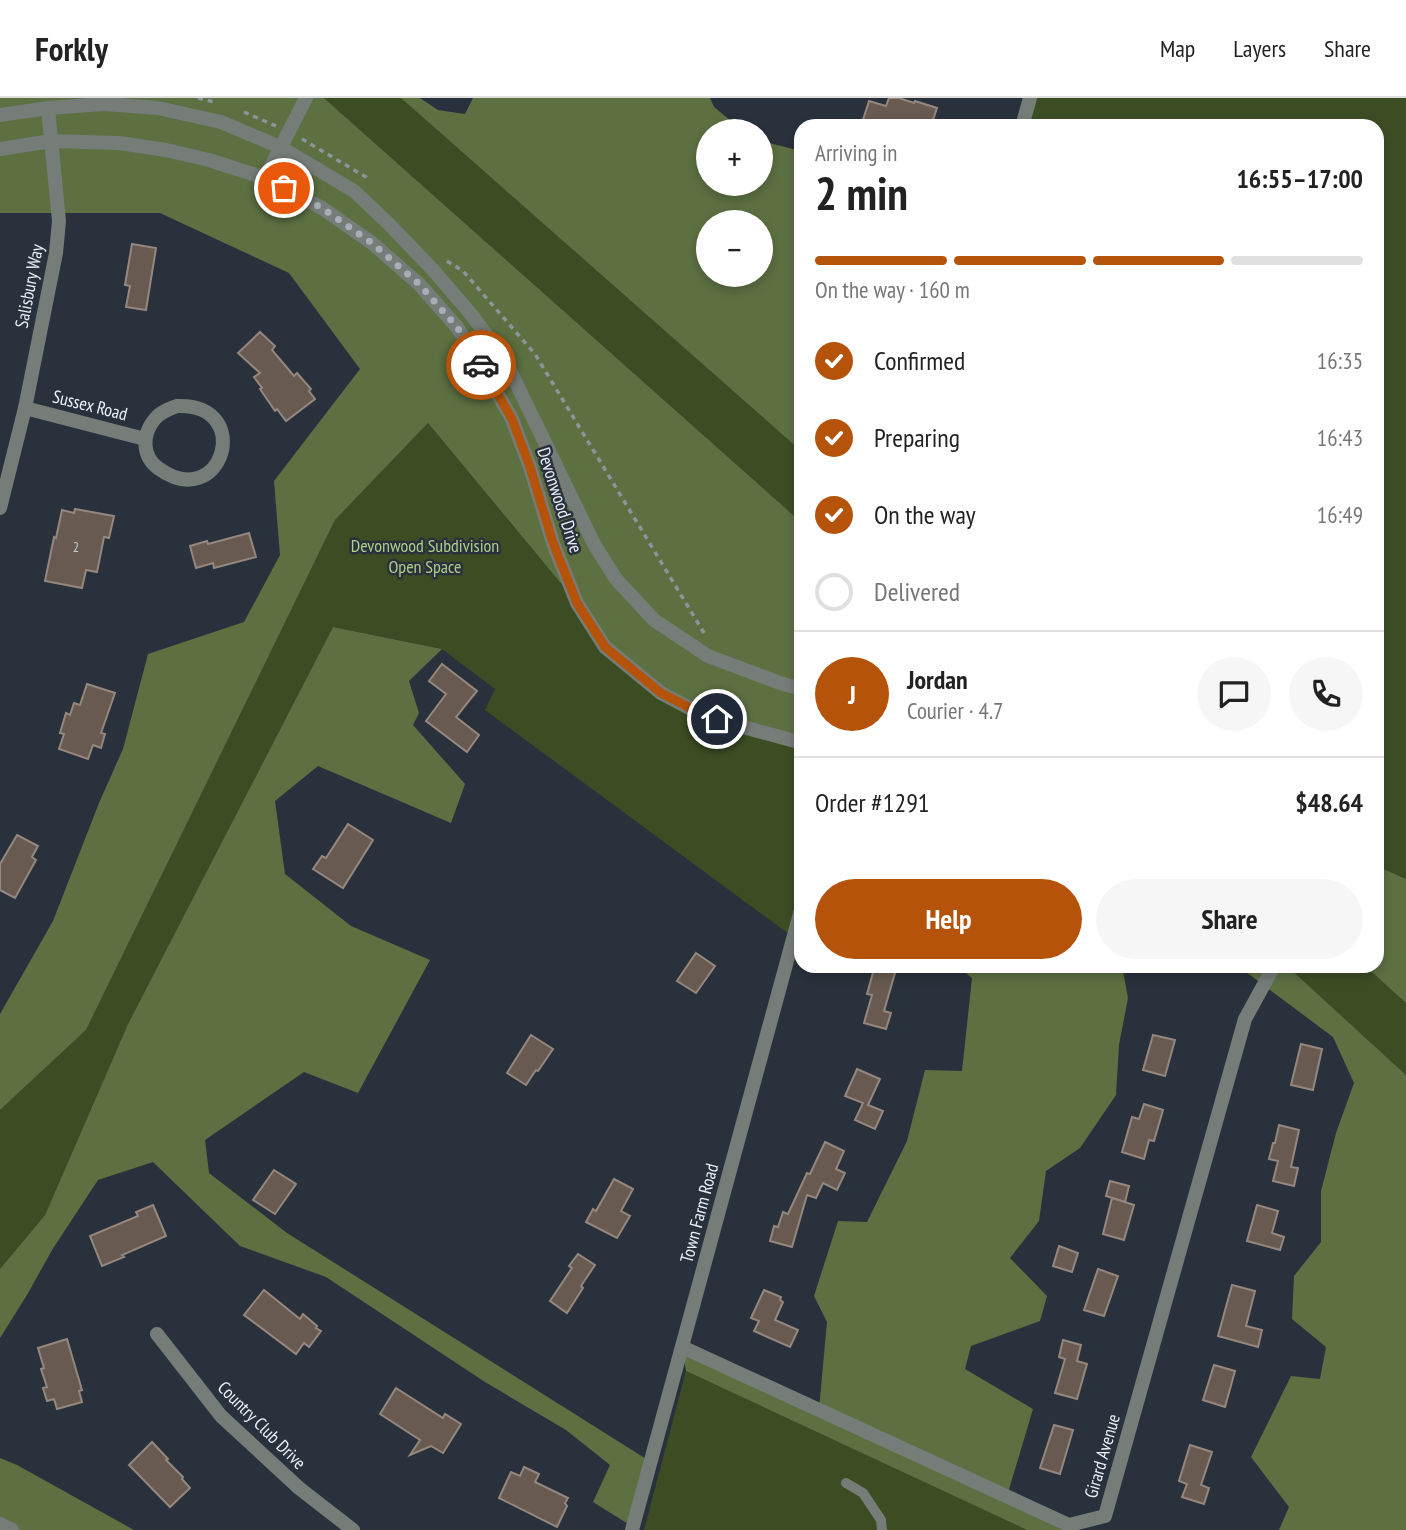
<!DOCTYPE html>
<html lang="en">
<head>
<meta charset="utf-8">
<style>
	:root { --surface:#fff; --page:#f6f6f6; --text:#222; --muted:#767676; --line:#e0e0e0; --accent:#b45309 }
	body { margin:0; font-family:"PT Sans Narrow",sans-serif; background:var(--page); color:var(--text); height:100vh; display:flex; flex-direction:column; font-size:26px; white-space:nowrap }
	* { box-sizing:border-box; margin:0 }
	p { font-size:23px; color:var(--muted) }
	.icon { flex:none; width:38px; height:38px; fill:none; stroke:currentColor; stroke-width:2; stroke-linecap:round; stroke-linejoin:round }
	.map { position:relative; flex:1; overflow:hidden }
	.details { position:absolute; left:794px; top:21px; width:590px; height:854px; display:flex; flex-direction:column; background:var(--surface); border-radius:21px; box-shadow:0 4px 10px #0003 }
	.details>* { flex:none }
	.tools { position:absolute; left:696px; top:21px; display:grid; gap:14px }
	.tools a { display:grid; place-items:center; width:77px; height:77px; border-radius:50%; background:var(--surface); box-shadow:0 4px 10px #0003; font-size:35px }
	.pin { position:absolute; display:grid; place-items:center; width:60px; height:60px; color:#fff; margin:-30px; border:4px solid #fff; border-radius:50%; box-shadow:0 2px 7px #0007 }
	.courier { position:absolute; display:grid; place-items:center; width:70px; height:70px; margin:-35px; border:5px solid #b45309; border-radius:50%; background:#fff; color:#222; box-shadow:0 2px 9px #0007 }
	.head em { font-style:normal; font-weight:700 }
	.head div { display:flex; flex-direction:column-reverse }
	.head { display:flex; align-items:center; justify-content:space-between; height:119px; padding:0 21px }
	h1 { font-size:46px; font-weight:700; line-height:52px }
	.bar { display:grid; grid-template-columns:repeat(4,1fr); gap:10px 7px; align-content:center; height:84px; padding:0 21px }
	.bar i { height:9px; border-radius:5px; background:var(--line) }
	.bar .active { background:var(--accent) }
	.bar p { grid-column:span 4 }
	.line { display:flex; align-items:center; gap:18px; padding:0 21px; border-top:2px solid var(--line) }
	.line div { flex:1 }
	.round { display:grid; place-items:center; flex:none; width:74px; height:74px; border-radius:37px; background:var(--page) }
	ol { padding:0 21px; list-style:none }
	li { display:flex; align-items:center; gap:21px; height:77px }
	li p { margin-inline-start:auto }
	li .icon { padding:7px; border-radius:50%; background:var(--accent); color:#fff; stroke-width:4 }
	li:last-child { color:var(--muted) }
	li i { width:38px; height:38px; border:4px solid var(--line); border-radius:50% }
	.action { display:flex; gap:14px; margin-top:auto; padding:14px 21px }
	.action a { flex:1; height:80px; border-radius:42px; background:var(--accent); color:#fff; font-size:28px; font-weight:700; line-height:80px; text-align:center }
	.action a+a { background:var(--page); color:var(--text) }
	header { display:flex; align-items:center; gap:42px; box-sizing:border-box; height:98px; padding:0 35px; background:var(--surface); border-bottom:2px solid var(--line) }
	header strong { font-size:33px }
	nav { display:flex; gap:38px; margin-inline-start:auto; font-size:24px }
	.map>svg:first-child { display:block }
	.green { fill:#3c4d24 }
	.forest { fill:#5c7042; fill-rule:evenodd }
	.building { fill:#685a51; stroke:#95877e; stroke-width:2 }
	.lines { fill:none; stroke-linecap:round; stroke-linejoin:round }
	.path { stroke:#8d949c; stroke-width:3.5; stroke-dasharray:5 5; stroke-linecap:butt }
	.service { stroke:#767c78; stroke-width:10 }
	.minor { stroke:#767c78; stroke-width:14 }
	.done { stroke:#a7aeb6; stroke-width:7; stroke-dasharray:0 12.6 }
	.route { stroke:#b45309; stroke-width:9 }
	.labels { text-anchor:middle; dominant-baseline:central; stroke-width:5; stroke-linejoin:round; paint-order:stroke }
	.number-label { font-size:14px; fill:#cacace }
	.street-label { font-size:18px; fill:#ebf0f7; stroke:#29323c }
	.park-label { font-size:18px; fill:#aece86; stroke:#29323c }
</style>
</head>
<body>
<header>
<strong>Forkly</strong>
<nav><a>Map</a><a>Layers</a><a>Share</a></nav>
</header>
<div class="map">
<svg width="1406" height="1432" viewBox="0 0 1406 1432">
	<rect width="100%" height="100%" fill="#29323c"/>
	<g class="green">
		<polygon points="324,0 401,0 801,353 801,424"/>
		<polygon points="1030,0 1406,0 1406,781 1377,768 1377,28 1022,28"/>
		<polygon points="428,325 577,505 801,645 802,808 793,839 485,612 495,591 442,551 333,529 128,926 45,1117 0,1171 0,1012 86,932 335,422"/>
		<polygon points="1287,868 1365,868 1406,905 1406,977"/>
		<polygon points="686,1273 1027,1432 644,1432"/>
	</g>
	<g class="forest">
		<polygon points="0,0 324,0 801,424 801,645 736,627 635,575 428,325 335,422 86,932 0,1012 0,916 53,823 99,705 123,651 148,556 244,524 280,457 274,383 360,271 289,175 160,115 0,115"/>
		<path d="M401 0H420L438 12 465 16 473 0H710L714 9 743 33H709V86H761V43L801 53V353ZM761 124V177H709V124Z"/>
		<polygon points="333,529 442,551 409,583 419,615 413,627 465,686 451,725 318,668 275,703 285,776 351,828 430,862 358,995 304,974 205,1042 209,1075 287,1135 651,1364 633,1429 593,1404 610,1367 566,1332 485,1284 326,1179 240,1148 153,1064 98,1082 52,1152 27,1197 0,1240 0,1171 45,1117 128,926"/>
		<polygon points="1377,768 1406,781 1406,905 1365,868 1377,868"/>
		<polygon points="957,868 1122,868 1128,900 1119,947 1116,997 1080,1050 1046,1073 1039,1123 1010,1160 1047,1198 1040,1223 971,1248 965,1271 1033,1311 1007,1398 1073,1432 1027,1432 686,1273 682,1249 819,1311 827,1224 814,1198 838,1123 867,1124 907,1043 925,972 962,973 972,880"/>
		<polygon points="1238,868 1287,868 1406,977 1406,1432 1279,1432 1289,1409 1251,1359 1291,1278 1320,1281 1326,1249 1292,1221 1294,1178 1321,1144 1321,1093 1336,1035 1354,985 1333,939"/>
		<polygon points="0,1360 17,1367 134,1432 12,1432 0,1426"/>
	</g>
	<g class="building">
		<polygon points="889,0 899,0 914,5 915,3 937,10 931,28 861,28 869,3 886,8"/>
		<polygon points="132,146 156,150 146,212 126,209 130,188 125,187"/>
		<polygon points="260,234 275,248 272,252 294,278 297,275 311,291 309,293 315,301 286,323 277,311 275,313 260,291 262,290 254,279 260,275 238,255"/>
		<polygon points="75,411 114,418 109,440 104,439 97,474 86,472 82,490 45,483 54,439 56,440 62,412 74,415"/>
		<polygon points="249,435 256,459 214,470 213,465 196,470 190,448 207,443 208,446"/>
		<polygon points="442,566 477,593 456,619 479,637 467,654 426,623 446,596 429,583"/>
		<polygon points="87,586 115,595 101,635 105,636 101,650 93,647 88,661 59,651 64,636 60,635 66,615 70,617 74,605 80,607"/>
		<polygon points="348,726 373,742 343,790 313,771 322,758 326,760"/>
		<polygon points="17,737 38,748 32,759 36,762 15,800 0,792 0,766"/>
		<polygon points="696,855 715,868 696,895 677,883"/>
		<polygon points="880,868 897,868 884,913 891,915 886,931 864,925 872,897 867,896 874,871 879,873"/>
		<polygon points="531,937 553,951 538,973 536,972 526,987 507,975"/>
		<polygon points="1153,937 1175,942 1165,978 1143,972"/>
		<polygon points="1301,946 1322,951 1313,992 1291,987"/>
		<polygon points="857,971 880,981 868,1007 883,1013 875,1031 855,1022 863,1005 845,998"/>
		<polygon points="1144,1006 1163,1012 1154,1043 1149,1042 1144,1061 1122,1054 1132,1019 1139,1021"/>
		<polygon points="1279,1027 1299,1032 1291,1069 1298,1070 1294,1088 1273,1083 1278,1063 1269,1061 1273,1045 1275,1045"/>
		<polygon points="825,1044 844,1053 836,1071 845,1075 837,1092 823,1085 816,1100 807,1097 792,1149 770,1143 774,1128 778,1129 783,1114 788,1116 807,1075 810,1076"/>
		<polygon points="274,1072 296,1086 275,1116 253,1102"/>
		<polygon points="614,1081 633,1091 621,1113 630,1118 617,1140 586,1124 593,1111 596,1113"/>
		<polygon points="1110,1083 1129,1088 1125,1104 1106,1098"/>
		<polygon points="1112,1100 1134,1107 1124,1142 1103,1136"/>
		<polygon points="153,1107 166,1138 122,1157 124,1159 102,1168 90,1138 138,1118 136,1114"/>
		<polygon points="1257,1107 1278,1113 1272,1135 1284,1139 1280,1152 1247,1143"/>
		<polygon points="1059,1148 1078,1155 1072,1174 1053,1168"/>
		<polygon points="578,1156 595,1167 581,1188 583,1190 567,1215 550,1203 572,1170 569,1168"/>
		<polygon points="1098,1171 1118,1178 1104,1218 1084,1212"/>
		<polygon points="1232,1187 1255,1193 1246,1228 1262,1232 1258,1249 1218,1238"/>
		<polygon points="264,1192 300,1221 303,1216 317,1228 316,1230 321,1233 309,1249 304,1245 296,1256 244,1217"/>
		<polygon points="764,1192 781,1199 780,1202 783,1204 775,1222 798,1232 790,1249 754,1233 759,1223 751,1220"/>
		<polygon points="67,1241 82,1292 79,1293 82,1304 57,1311 54,1301 47,1303 43,1290 47,1289 41,1271 44,1270 38,1250"/>
		<polygon points="1063,1242 1081,1247 1077,1263 1087,1266 1077,1301 1055,1295 1065,1261 1059,1259"/>
		<polygon points="1214,1267 1235,1273 1225,1309 1203,1302"/>
		<polygon points="396,1290 443,1320 445,1316 461,1326 443,1355 431,1348 410,1357 420,1342 380,1316"/>
		<polygon points="1054,1327 1073,1332 1060,1376 1040,1370"/>
		<polygon points="152,1344 168,1361 166,1362 183,1379 182,1381 190,1390 170,1409 129,1367"/>
		<polygon points="1190,1347 1212,1354 1201,1387 1209,1390 1204,1406 1182,1399 1187,1386 1179,1383"/>
		<polygon points="524,1369 539,1376 535,1384 568,1400 565,1405 567,1408 557,1429 499,1400 511,1374 520,1378"/>
	</g>
	<g class="lines">
		<g class="path">
			<polyline points="198,0 214,4"/>
			<polyline points="244,14 276,28"/>
			<polyline points="302,41 366,79 369,83"/>
			<polyline points="447,163 463,173 535,256 704,535"/>
		</g>
		<polyline class="service" points="846,1385 863,1395 881,1422 882,1432"/>
		<g class="minor">
			<polyline points="0,17 48,10 104,6 158,10 221,24 280,49 354,93 389,126 433,172 470,215 504,260 594,446 616,481 654,522 708,558 783,586 802,591"/>
			<polyline points="1022,28 1030,0"/>
			<polyline points="0,51 51,43 119,45 166,52 209,62 265,80 322,110 372,145 419,186 457,229 485,274 512,321 530,369 553,445 577,505 605,549 661,595 697,614 736,627 802,645"/>
			<polyline points="265,80 306,0"/>
			<path d="M177 308C256 305 222 417 158 370 142 358 142 337 154 322 159 315 168 311 177 308Z"/>
			<polyline points="25,310 145,341"/>
			<polyline points="0,410 25,310 56,155 59,123 48,10"/>
			<polyline points="157,1236 221,1318 299,1390 353,1432"/>
			<polyline points="682,1249 1069,1427 1105,1418 1245,921 1274,868"/>
			<polyline points="0,1426 12,1432"/>
			<polyline points="632,1432 802,808"/>
		</g>
	</g>
	<g class="lines">
		<polyline class="done" points="284,90 322,110 372,145 419,186 457,229 481,267"/>
		<polyline class="route" points="481,267 512,321 530,369 553,445 577,505 605,549 661,595 698,614 717,621"/>
	</g>
	<g class="labels">
		<g class="number-label">
			<text x="76" y="449">2</text>
		</g>
		<g class="street-label">
			<text transform="translate(29 188) rotate(-79)">Salisbury Way</text>
			<text transform="translate(90 307) rotate(14)">Sussex Road</text>
			<text transform="translate(560 402) rotate(72)">Devonwood Drive</text>
			<text transform="translate(699 1115) rotate(-75)">Town Farm Road</text>
			<text transform="translate(262 1327) rotate(45)">Country Club Drive</text>
			<text transform="translate(1102 1358) rotate(-74)">Girard Avenue</text>
		</g>
		<g class="park-label">
			<text x="425" y="447">Devonwood Subdivision<tspan x="425" dy="21">Open Space</tspan></text>
		</g>
	</g>
</svg>
<div class="tools">
<a>+</a>
<a>−</a>
</div>
<div class="pin" style="left:284px;top:90px;background:#ea580c"><svg class="icon" aria-label="bag" viewBox="0 0 24 24"><path d="M5 8h14l-1 12H6zM9 8a3 3 0 0 1 6 0"/></svg></div>
<div class="pin" style="left:717px;top:621px;background:#1f2937"><svg class="icon" aria-label="home" viewBox="0 0 24 24"><path d="M3 11l9-7 9 7M6 9v11h12V9"/></svg></div>
<div class="courier" style="left:481px;top:267px"><svg class="icon" aria-label="car" viewBox="0 0 24 24"><path d="M5 17H2v-5l4-1 3-4h7l3 4 3 1v5h-3M9 17h6M6 11h13"/><circle cx="7" cy="17" r="2"/><circle cx="17" cy="17" r="2"/></svg></div>
<section class="details">
<div class="head"><div><h1>2 min</h1><p>Arriving in</p></div><em>16:55–17:00</em></div>
<div class="bar"><i class="active"></i><i class="active"></i><i class="active"></i><i></i><p>On the way · 160 m</p></div>
<ol>
<li><svg class="icon" aria-label="check" viewBox="0 0 24 24"><path d="M5 12l5 5 9-10"/></svg>Confirmed<p>16:35</p></li>
<li><svg class="icon" aria-label="check" viewBox="0 0 24 24"><path d="M5 12l5 5 9-10"/></svg>Preparing<p>16:43</p></li>
<li><svg class="icon" aria-label="check" viewBox="0 0 24 24"><path d="M5 12l5 5 9-10"/></svg>On the way<p>16:49</p></li>
<li><i></i>Delivered</li>
</ol>
<div class="line" style="height:126px"><b class="round" style="background:var(--accent);color:#fff">J</b><div><b>Jordan</b><p>Courier · 4.7</p></div><a class="round"><svg class="icon" aria-label="chat" viewBox="0 0 24 24"><path d="M4 5h16v11H9l-5 4z"/></svg></a><a class="round"><svg class="icon" aria-label="phone" viewBox="0 0 24 24"><path d="M5 4h4l2 5-3 2q2 4 5 5l2-3 5 2v4C11 20 4 13 5 4z"/></svg></a></div>
<div class="line" style="height:91px"><div>Order #1291</div><b>$48.64</b></div>
<div class="action"><a>Help</a><a>Share</a></div>
</section>
</div>
</body>
</html>
